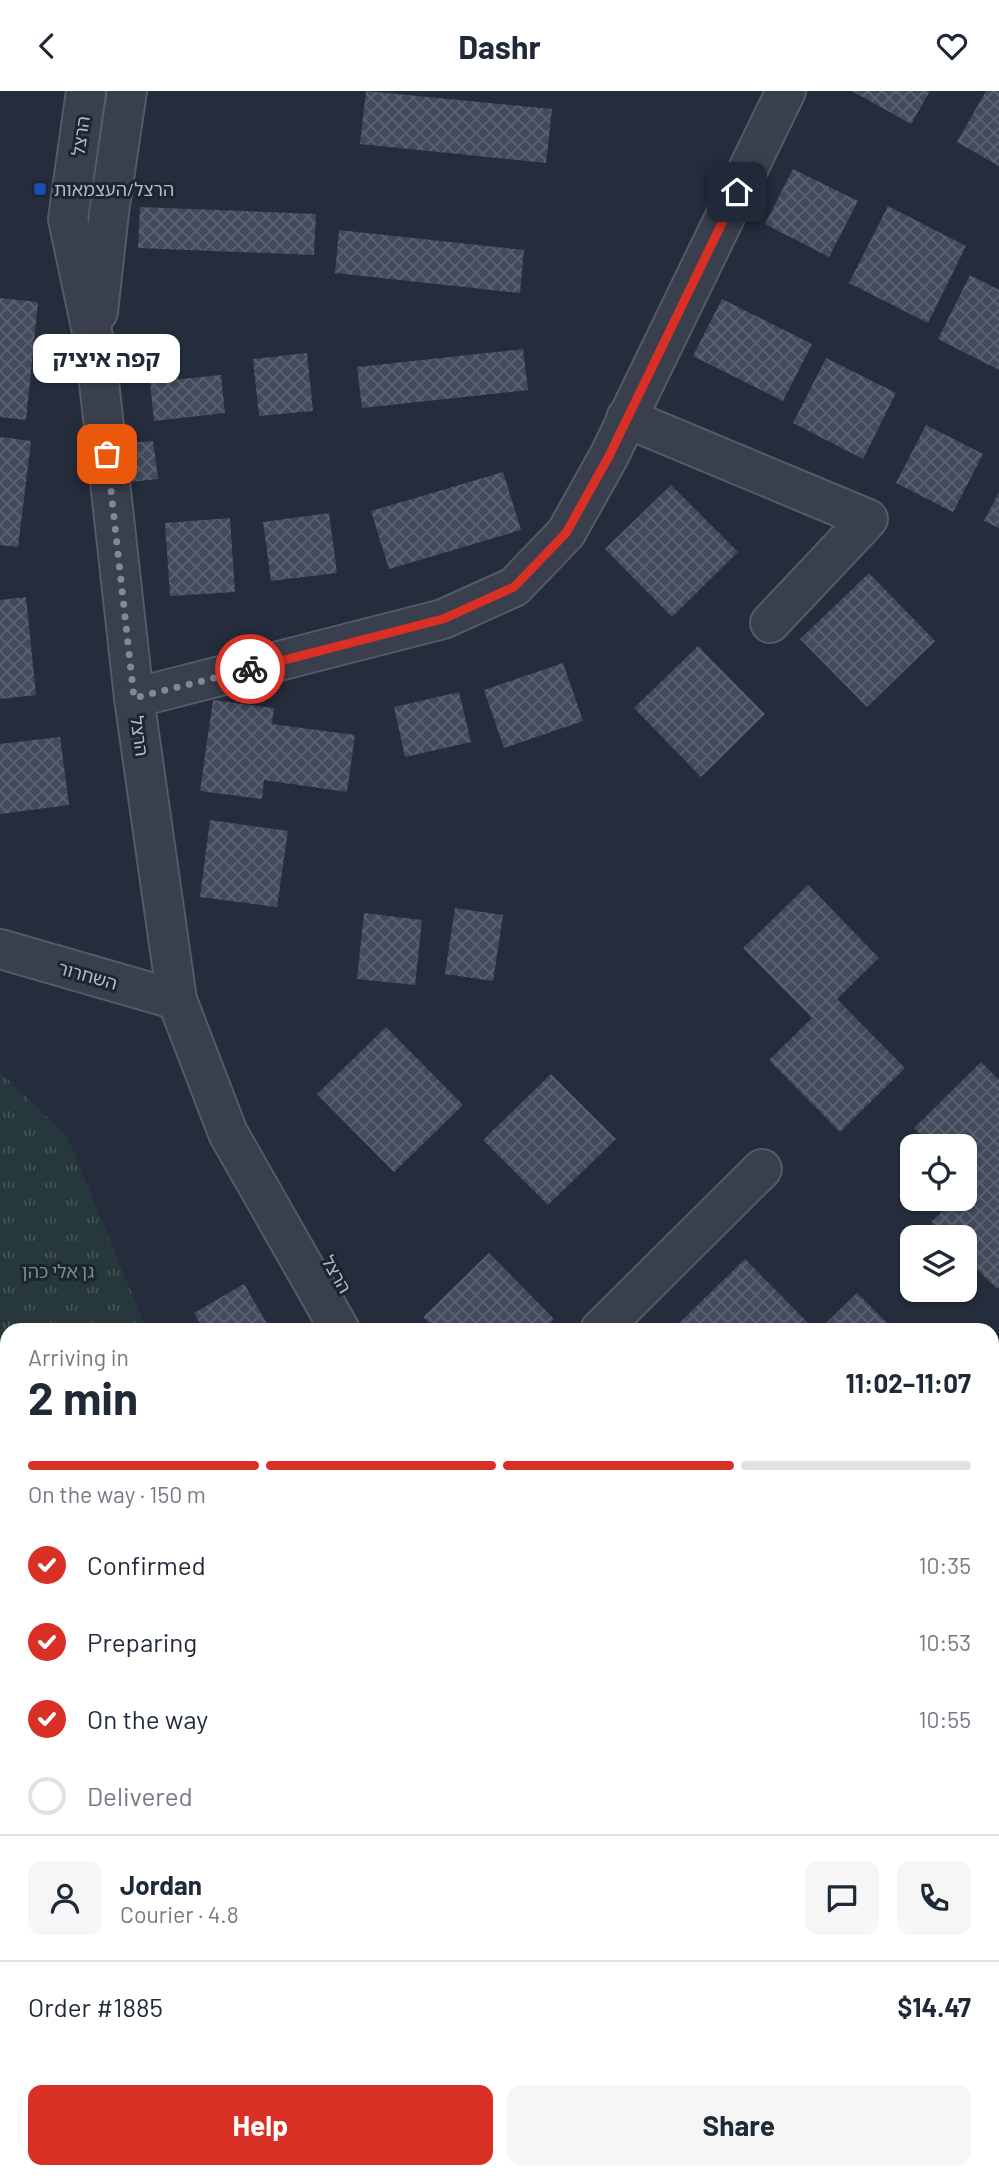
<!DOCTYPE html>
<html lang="en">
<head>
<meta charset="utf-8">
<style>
	:root { --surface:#fff; --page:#f6f6f7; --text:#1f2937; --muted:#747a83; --line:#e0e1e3; --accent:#d93025 }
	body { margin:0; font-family:Barlow,"Noto Sans Hebrew",sans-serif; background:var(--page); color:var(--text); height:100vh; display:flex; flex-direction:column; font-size:26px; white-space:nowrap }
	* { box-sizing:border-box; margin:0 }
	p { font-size:23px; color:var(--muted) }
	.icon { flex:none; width:38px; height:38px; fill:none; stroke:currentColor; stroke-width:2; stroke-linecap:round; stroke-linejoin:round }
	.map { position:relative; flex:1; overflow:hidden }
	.sheet { position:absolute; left:0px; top:1232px; width:999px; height:856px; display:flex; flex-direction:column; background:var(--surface); border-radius:21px 21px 0 0; box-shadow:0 2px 5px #0004 }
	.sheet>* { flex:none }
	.fabs { position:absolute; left:900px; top:1043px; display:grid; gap:14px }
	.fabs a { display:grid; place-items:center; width:77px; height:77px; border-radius:14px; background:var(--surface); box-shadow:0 2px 5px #0004; font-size:35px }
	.pin { position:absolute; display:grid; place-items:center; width:60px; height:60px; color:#fff; margin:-30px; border-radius:14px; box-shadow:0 4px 10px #0006 }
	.courier { position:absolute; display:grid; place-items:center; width:70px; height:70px; margin:-35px; border:5px solid #d93025; border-radius:50%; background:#fff; color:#222; box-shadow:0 2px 9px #0007 }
	.bubble { position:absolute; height:49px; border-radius:14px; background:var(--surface); box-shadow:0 2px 5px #0004; font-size:23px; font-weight:700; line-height:49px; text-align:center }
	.head em { font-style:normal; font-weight:700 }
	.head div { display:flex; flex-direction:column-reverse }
	.head { display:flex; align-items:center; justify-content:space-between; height:119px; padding:0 28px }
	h1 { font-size:46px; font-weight:700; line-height:52px }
	.bar { display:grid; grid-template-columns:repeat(4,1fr); gap:10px 7px; align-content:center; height:84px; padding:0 28px }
	.bar i { height:9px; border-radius:5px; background:var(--line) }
	.bar .selected { background:var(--accent) }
	.bar p { grid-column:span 4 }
	.line { display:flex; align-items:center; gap:18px; padding:0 28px; border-top:2px solid var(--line) }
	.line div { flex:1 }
	.round { display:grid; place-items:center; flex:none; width:74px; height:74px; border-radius:14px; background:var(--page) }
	ol { padding:0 28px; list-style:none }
	li { display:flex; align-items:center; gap:21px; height:77px }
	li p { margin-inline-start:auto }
	li .icon { padding:7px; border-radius:50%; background:var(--accent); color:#fff; stroke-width:4 }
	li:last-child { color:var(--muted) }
	li i { width:38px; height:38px; border:4px solid var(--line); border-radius:50% }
	.action { display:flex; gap:14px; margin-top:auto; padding:14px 28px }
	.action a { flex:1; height:80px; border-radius:14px; background:var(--accent); color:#fff; font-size:28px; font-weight:700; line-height:80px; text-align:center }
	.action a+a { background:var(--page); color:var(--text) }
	header { display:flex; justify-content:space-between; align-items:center; height:91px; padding:0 28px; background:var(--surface); font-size:32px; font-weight:700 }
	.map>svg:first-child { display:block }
	.grass { fill:url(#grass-tufts) }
	.pitch { fill:#27383d }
	.building { fill:url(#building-cross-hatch) }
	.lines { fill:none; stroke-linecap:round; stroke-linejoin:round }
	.minor-casing { stroke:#545a67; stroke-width:42 }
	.minor { stroke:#393f4c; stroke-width:38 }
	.done { stroke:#838896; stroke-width:7; stroke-dasharray:0 12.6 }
	.route { stroke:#d93025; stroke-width:9 }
	.transit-dot { fill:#1a4fb4; stroke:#1e2431; stroke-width:2.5 }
	.labels { text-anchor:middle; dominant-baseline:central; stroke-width:6; stroke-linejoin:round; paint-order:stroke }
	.street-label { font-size:18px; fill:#b5bac7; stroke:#1e2431 }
	.poi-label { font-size:18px; fill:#b5bac7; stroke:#1e2431; text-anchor:start }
	.park-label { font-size:18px; fill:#6e977d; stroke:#1e2431 }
</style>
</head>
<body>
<header><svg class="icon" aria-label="back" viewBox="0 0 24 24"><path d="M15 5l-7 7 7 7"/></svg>Dashr<svg class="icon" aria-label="heart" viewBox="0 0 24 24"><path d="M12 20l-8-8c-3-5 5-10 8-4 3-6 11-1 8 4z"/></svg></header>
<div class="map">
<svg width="999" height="2087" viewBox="0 0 999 2087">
	<defs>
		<pattern id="grass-tufts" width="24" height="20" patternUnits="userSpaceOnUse" patternTransform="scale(1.75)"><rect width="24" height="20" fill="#27383d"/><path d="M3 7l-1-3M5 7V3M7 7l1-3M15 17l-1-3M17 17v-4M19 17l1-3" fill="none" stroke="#445358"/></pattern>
		<pattern id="building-cross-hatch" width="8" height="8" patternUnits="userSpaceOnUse" patternTransform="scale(1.75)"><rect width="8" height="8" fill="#424a5b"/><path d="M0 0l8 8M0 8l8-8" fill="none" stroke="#5b6271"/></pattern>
	</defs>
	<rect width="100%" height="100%" fill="#252c3c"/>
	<polygon class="grass" points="0,981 67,1045 147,1239 7,1239 7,1372 0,1373"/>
	<polygon class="pitch" points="311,2081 372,2081 370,2087 309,2087"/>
	<g class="building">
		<polygon points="366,0 552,18 546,72 360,53"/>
		<polygon points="852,0 930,0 911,33"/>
		<polygon points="986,0 999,0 999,75 957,51"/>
		<polygon points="793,78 858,110 829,166 765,133"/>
		<polygon points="888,115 966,155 928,232 849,192"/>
		<polygon points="140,116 316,123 314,164 138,157"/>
		<polygon points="339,139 524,159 520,202 335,182"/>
		<polygon points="970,184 999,199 999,279 938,248"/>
		<polygon points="0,207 38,211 26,329 0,326"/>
		<polygon points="722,208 812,253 783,310 693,265"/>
		<polygon points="523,258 528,299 362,317 357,276"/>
		<polygon points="307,262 313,320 259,325 253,268"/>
		<polygon points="826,267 896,302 863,368 793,332"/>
		<polygon points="221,284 225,322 154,330 150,291"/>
		<polygon points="926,334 983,363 953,421 896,392"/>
		<polygon points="0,346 31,350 18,456 0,454"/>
		<polygon points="153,350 158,388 131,391 126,352"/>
		<polygon points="503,381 521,439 389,478 371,420"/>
		<polygon points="671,394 738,461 672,526 605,458"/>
		<polygon points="999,401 999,437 984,430"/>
		<polygon points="329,422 337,482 271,490 263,431"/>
		<polygon points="230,427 235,501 170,505 165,432"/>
		<polygon points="869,482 935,550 867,616 800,548"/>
		<polygon points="26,506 36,604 0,608 0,509"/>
		<polygon points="698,555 765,623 701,686 634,617"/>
		<polygon points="563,572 583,630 504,657 484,599"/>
		<polygon points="459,601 471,651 405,666 394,616"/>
		<polygon points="213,609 274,617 272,633 355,644 347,701 264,689 262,708 200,700"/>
		<polygon points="60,646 69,714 0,723 0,653"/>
		<polygon points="210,729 288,740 277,816 200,806"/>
		<polygon points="808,794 879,867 837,908 905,977 840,1041 769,969 812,927 743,857"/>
		<polygon points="455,817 503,824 493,890 445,883"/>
		<polygon points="364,822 422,829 415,894 357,888"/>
		<polygon points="386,936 463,1014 394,1081 317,1003"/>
		<polygon points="981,971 999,989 999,1196 997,1198 964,1165 964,1146 945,1146 931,1131 955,1108 964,1108 964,1099 970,1093 964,1088 964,1055 932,1055 914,1037"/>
		<polygon points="551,983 616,1048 548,1114 483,1049"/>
		<polygon points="489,1162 554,1228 543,1239 436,1239 423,1226"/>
		<polygon points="745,1168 815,1239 676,1239 674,1237"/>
		<polygon points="244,1193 271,1239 204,1239 194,1222"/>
		<polygon points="857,1202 894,1239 819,1239"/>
		<polygon points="999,1501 999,1602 992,1608 992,1508"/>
		<polygon points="0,1952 7,1955 7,2024 0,2021"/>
		<polygon points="999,2024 999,2087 962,2087 954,2081 992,2081 992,2033"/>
		<polygon points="678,2081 698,2081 702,2087 667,2087"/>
	</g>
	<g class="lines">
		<g class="minor-casing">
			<g id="minor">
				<polyline points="86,0 68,128 95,255 134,607 177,909 228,1042 340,1239"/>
				<polyline points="98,221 109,121 127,0"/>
				<polyline points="626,327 868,428 770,532"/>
				<polyline points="134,607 443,528 514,496 566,442 609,365 786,0"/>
				<polyline points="0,858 177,909"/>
				<polyline points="600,1239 762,1078"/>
				<polyline points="992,1651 999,1645"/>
				<polyline points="992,1731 999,1725"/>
				<polyline points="0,1907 7,1909"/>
				<polyline points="801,2081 804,2087"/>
				<polyline points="867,2081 870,2087"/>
				<polyline points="47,2087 50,2081"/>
			</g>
		</g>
		<use href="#minor" class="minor"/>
	</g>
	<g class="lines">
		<polyline class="done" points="107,363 134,607 250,578"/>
		<polyline class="route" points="250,578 443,528 514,496 566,442 609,365 737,101"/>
	</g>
	<rect class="transit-dot" x="33" y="91" width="14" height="14" rx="3.5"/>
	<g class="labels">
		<g class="street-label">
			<text transform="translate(80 45) rotate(-82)">הרצל</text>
			<text transform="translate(140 645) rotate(82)">הרצל</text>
			<text transform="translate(88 884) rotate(16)">השחרור</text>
			<text transform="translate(337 1183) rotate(60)">הרצל</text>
		</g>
		<g class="poi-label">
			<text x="54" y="98">הרצל/העצמאות</text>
		</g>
		<g class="park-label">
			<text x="58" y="1180">גן אלי כהן</text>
		</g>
	</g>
</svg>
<div class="fabs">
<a><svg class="icon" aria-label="locate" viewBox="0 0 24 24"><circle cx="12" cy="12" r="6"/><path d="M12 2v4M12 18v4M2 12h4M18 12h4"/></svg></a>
<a><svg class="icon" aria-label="layers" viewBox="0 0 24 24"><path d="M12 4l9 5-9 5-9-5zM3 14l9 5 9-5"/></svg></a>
</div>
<div class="pin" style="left:107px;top:363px;background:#ea580c"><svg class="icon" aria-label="bag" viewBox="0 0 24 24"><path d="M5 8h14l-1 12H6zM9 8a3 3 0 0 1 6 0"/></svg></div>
<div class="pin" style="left:737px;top:101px;background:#1f2937"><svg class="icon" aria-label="home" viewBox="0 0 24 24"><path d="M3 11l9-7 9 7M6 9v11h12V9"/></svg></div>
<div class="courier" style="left:250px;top:578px"><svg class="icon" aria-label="bike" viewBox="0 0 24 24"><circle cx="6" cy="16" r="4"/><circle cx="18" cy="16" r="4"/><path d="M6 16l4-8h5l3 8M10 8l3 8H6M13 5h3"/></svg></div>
<div class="bubble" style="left:33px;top:243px;width:147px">קפה איציק</div>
<section class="sheet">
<div class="head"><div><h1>2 min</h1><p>Arriving in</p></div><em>11:02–11:07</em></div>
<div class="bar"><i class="selected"></i><i class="selected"></i><i class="selected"></i><i></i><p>On the way · 150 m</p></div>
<ol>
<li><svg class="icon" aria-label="check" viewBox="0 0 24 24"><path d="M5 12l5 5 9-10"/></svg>Confirmed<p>10:35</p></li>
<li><svg class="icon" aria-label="check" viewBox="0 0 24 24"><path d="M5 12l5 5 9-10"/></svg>Preparing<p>10:53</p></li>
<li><svg class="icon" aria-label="check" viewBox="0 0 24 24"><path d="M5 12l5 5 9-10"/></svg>On the way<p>10:55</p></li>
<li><i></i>Delivered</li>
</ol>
<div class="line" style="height:126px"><a class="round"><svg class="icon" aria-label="person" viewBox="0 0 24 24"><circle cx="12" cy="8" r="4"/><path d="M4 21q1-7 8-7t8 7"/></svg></a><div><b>Jordan</b><p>Courier · 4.8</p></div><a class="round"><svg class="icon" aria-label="chat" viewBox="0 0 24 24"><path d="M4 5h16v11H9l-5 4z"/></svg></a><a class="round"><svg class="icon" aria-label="phone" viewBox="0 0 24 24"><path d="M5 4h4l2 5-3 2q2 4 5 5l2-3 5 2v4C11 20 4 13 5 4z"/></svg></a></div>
<div class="line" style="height:91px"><div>Order #1885</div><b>$14.47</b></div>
<div class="action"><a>Help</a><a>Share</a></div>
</section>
</div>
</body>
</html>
